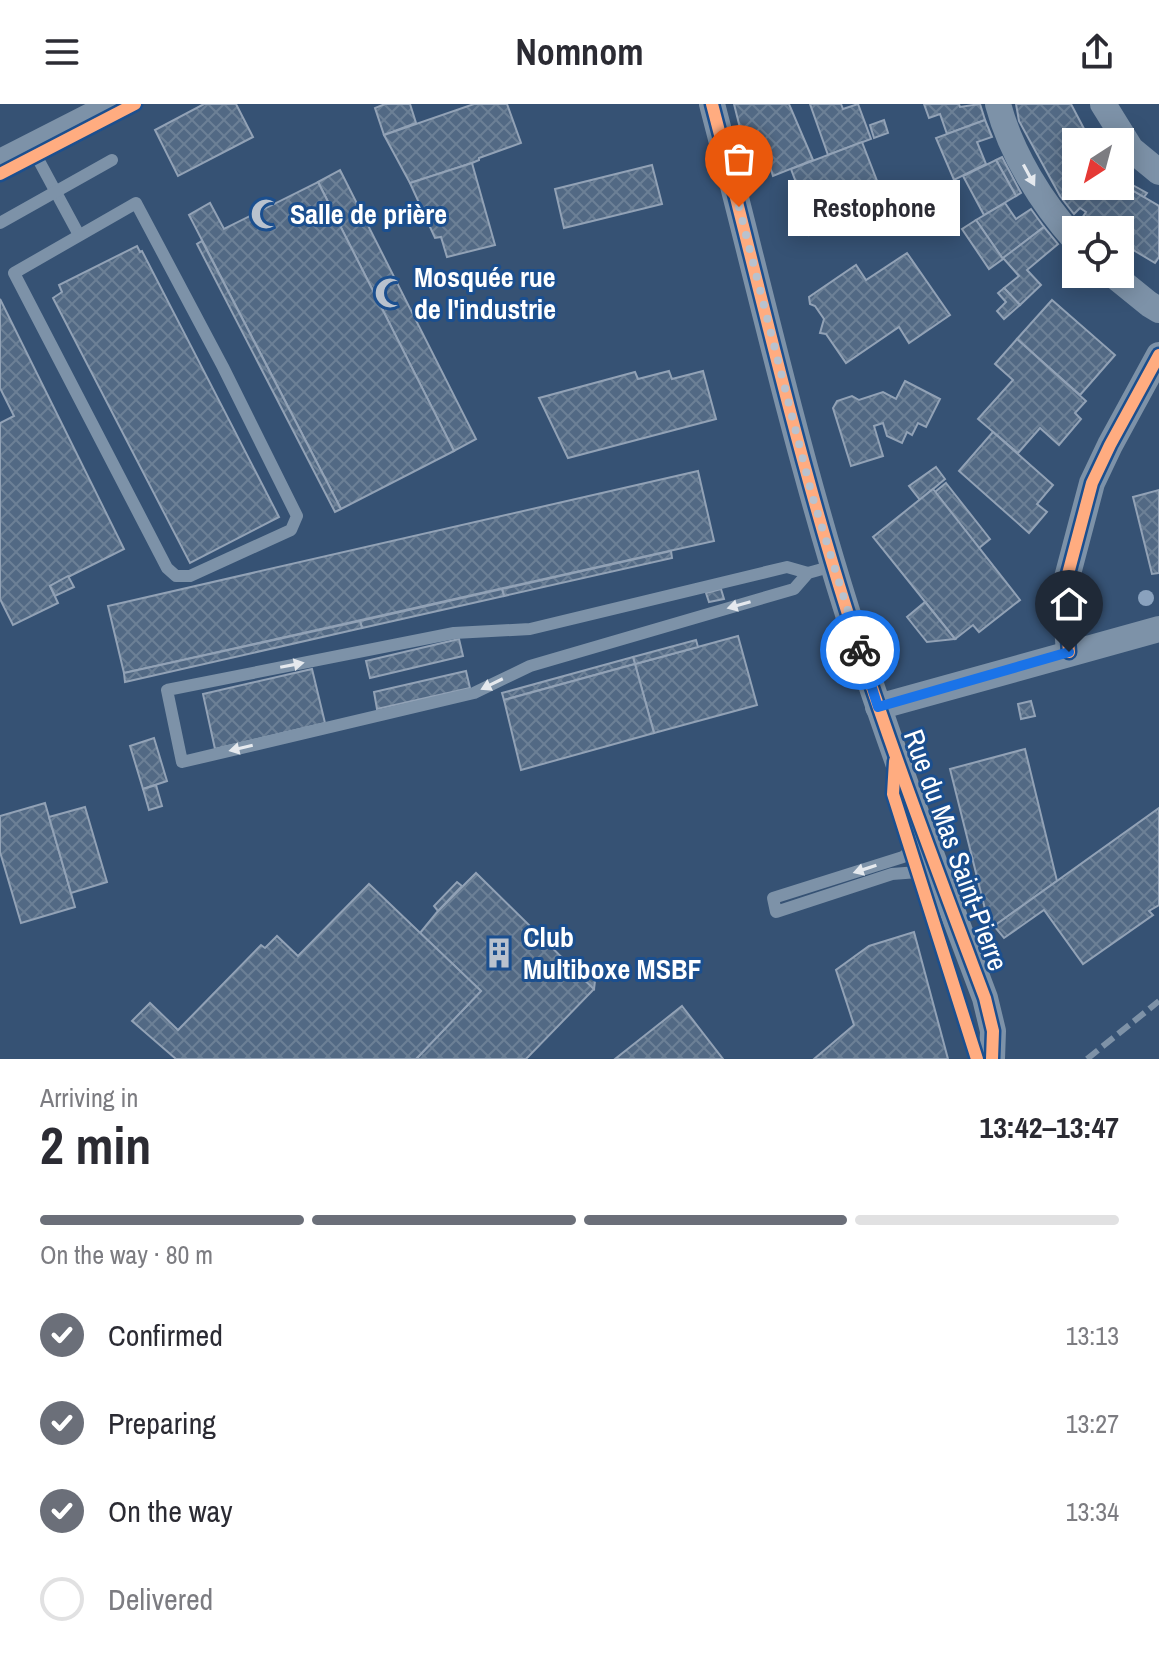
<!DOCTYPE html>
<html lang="en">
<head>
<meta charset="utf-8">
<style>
	:root { --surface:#fff; --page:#f2f2f3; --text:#2b2b33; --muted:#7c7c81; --line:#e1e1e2; --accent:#6b6f79 }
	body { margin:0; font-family:"Archivo Narrow",sans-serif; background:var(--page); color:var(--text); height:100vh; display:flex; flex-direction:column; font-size:30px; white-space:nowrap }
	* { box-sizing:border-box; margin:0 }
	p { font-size:26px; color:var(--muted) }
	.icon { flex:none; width:44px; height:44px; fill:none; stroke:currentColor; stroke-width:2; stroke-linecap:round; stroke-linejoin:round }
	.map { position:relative; height:955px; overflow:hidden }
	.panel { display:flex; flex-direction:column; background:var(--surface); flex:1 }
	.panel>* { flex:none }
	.needle { width:52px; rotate:216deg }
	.buttons { position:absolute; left:1062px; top:24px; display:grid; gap:16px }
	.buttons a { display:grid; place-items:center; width:72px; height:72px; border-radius:0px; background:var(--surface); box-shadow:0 4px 20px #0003; font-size:40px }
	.pin { position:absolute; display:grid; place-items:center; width:68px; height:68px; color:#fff; margin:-82px -34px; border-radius:50% 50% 50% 0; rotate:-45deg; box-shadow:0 0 8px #0007 }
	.pin .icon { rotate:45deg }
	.courier { position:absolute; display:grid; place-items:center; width:80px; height:80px; margin:-40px; border:6px solid #1a73e8; border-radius:50%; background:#fff; color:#222; box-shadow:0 2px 10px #0007 }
	.bubble { position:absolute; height:56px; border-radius:0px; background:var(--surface); box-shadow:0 4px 20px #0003; font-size:26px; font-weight:800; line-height:56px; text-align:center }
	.head em { font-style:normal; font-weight:800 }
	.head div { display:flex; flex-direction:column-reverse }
	.head { display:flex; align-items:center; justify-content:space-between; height:136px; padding:0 40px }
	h1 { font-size:52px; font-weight:800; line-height:60px }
	.bar { display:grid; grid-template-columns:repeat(4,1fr); gap:12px 8px; align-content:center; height:96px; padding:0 40px }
	.bar i { height:10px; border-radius:6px; background:var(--line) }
	.bar .current { background:var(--accent) }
	.bar p { grid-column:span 4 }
	ol { padding:0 40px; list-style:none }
	li { display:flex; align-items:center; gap:24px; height:88px }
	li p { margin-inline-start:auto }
	li .icon { padding:8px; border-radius:50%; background:var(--accent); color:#fff; stroke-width:4 }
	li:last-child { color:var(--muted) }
	li i { width:44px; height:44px; border:4px solid var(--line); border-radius:50% }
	header { display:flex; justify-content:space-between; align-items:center; height:104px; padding:0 40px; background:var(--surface); font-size:36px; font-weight:800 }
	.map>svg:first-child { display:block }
	.building { fill:url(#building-cross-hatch); stroke:#92a2b6; stroke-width:2 }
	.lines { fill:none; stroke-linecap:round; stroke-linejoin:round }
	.service { stroke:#7d92a8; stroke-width:12 }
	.minor { stroke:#7d92a8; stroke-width:26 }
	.rail { stroke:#7e92a7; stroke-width:6; stroke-dasharray:14 6; stroke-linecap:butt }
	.cycleway-casing { stroke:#1b4f8f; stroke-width:17 }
	.cycleway { stroke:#ffac80; stroke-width:12 }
	.tree { fill:#8aa2be }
	.oneway { fill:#e5e9ee }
	.done { stroke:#b9c2ce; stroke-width:8; stroke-dasharray:0 14.4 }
	.route { stroke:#1a73e8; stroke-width:10 }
	.labels { text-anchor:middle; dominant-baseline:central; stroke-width:6; stroke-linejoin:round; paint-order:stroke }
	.poi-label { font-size:28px; font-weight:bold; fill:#fff; stroke:#1b4f8f; text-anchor:start }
	.street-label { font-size:28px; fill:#fff; stroke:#1b4f8f }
</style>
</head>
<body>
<header><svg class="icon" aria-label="menu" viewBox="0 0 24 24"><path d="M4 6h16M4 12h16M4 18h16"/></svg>Nomnom<svg class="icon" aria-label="share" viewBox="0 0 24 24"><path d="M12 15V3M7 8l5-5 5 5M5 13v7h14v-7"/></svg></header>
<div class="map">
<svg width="1159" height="955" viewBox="0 0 1159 955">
	<defs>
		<pattern id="building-cross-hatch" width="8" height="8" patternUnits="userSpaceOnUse" patternTransform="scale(2)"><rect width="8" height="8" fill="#526984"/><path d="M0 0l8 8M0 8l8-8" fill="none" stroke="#6c8096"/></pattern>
	</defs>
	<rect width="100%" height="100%" fill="#365274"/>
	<g class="building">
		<polygon points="204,0 236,0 253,33 178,72 155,26"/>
		<polygon points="385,0 410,0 416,19 384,31 375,4"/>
		<polygon points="474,0 507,0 521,39 479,54 479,56 472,59 410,79 384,31"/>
		<polygon points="734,0 789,0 813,56 773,72 770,63 751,68"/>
		<polygon points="810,0 841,0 843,5 858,0 871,35 828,51"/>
		<polygon points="924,0 959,0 960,3 980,0 985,16 947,30 940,10 929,14"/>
		<polygon points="1016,0 1071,0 1091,38 1076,38 1076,82 1092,82 1097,88 1101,82 1120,82 1120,79 1159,102 1159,153 1155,159 1120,138 1120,126 1089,126 1090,122 1080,117 1086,108 1080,104 1074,110 1060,92 1019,17"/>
		<polygon points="884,16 888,29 874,34 870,21"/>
		<polygon points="985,16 992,33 977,38 986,60 954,76 936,34"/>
		<polygon points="862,38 884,95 846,110 848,117 809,131 797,100 803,97 791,65"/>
		<polygon points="1002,53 1021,89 1016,92 996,56"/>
		<polygon points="996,56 1016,92 984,111 963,72"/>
		<polygon points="472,59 495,141 447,153 441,133 435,134 410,79"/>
		<polygon points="652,61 662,100 564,124 555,85"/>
		<polygon points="340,66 476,335 454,347 318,78"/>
		<polygon points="1120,74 1147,89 1144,93 1120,79"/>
		<polygon points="318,78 454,347 341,405 189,111 210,99 224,125"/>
		<polygon points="1005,99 1016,115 1031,105 1044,123 1003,155 976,116"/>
		<polygon points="976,116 1003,155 989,165 962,125"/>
		<polygon points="1044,123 1058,140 1027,166 1041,181 1020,201 1004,184 1019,172 1003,154"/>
		<polygon points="202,137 341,405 335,408 197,140"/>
		<polygon points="137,142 140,148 142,147 279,413 190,459 53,194 62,188 59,181"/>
		<polygon points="907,149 950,211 909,239 899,223 846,259 826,230 820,229 824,215 815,202 810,200 809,193 856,161 866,176"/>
		<polygon points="1004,184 1020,201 1004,215 997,207 1006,198 998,189"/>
		<polygon points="0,195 124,445 50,482 58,499 13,521 0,495 0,319 14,312 0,284"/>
		<polygon points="1052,196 1115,251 1080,291 1017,235"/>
		<polygon points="1017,235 1086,297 1075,309 1081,315 1059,341 1040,324 1018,349 978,315 1013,276 995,260"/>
		<polygon points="669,267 672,275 703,267 716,315 568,354 539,294 635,268 638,275"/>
		<polygon points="905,277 940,295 926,323 918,319 912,331 907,328 902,339 887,332 883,319 874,322 883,352 851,362 833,304 837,297 852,292 859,296 883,288 896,295"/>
		<polygon points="993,328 1053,381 1037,400 1047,408 1029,429 959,367"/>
		<polygon points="936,363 945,375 920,396 909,382"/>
		<polygon points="698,367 714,437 124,569 108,502"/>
		<polygon points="946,379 990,435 979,444 935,388"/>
		<polygon points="933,385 1020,496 979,528 973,521 955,535 873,433"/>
		<polygon points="1159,386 1159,469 1152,470 1133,393"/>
		<polygon points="671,447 672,454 504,492 502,485"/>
		<polygon points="68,472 74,483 55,492 50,482"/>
		<polygon points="502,485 504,492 362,524 360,517"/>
		<polygon points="721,485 724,495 709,498 706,489"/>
		<polygon points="925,498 955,535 927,538 907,513"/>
		<polygon points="360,517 362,524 125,578 124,569"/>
		<polygon points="738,532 757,601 654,629 635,560"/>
		<polygon points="459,535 463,552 370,574 366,557"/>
		<polygon points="696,536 698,543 635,560 633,553"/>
		<polygon points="633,553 635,560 504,596 502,589"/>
		<polygon points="635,560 654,629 521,666 504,596"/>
		<polygon points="312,565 325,619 215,645 203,590"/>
		<polygon points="466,567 470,584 377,605 374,588"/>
		<polygon points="1031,597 1035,612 1021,615 1018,600"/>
		<polygon points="154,634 167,677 143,685 130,642"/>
		<polygon points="1025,645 1057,777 990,825 950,665"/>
		<polygon points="156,681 162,702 149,706 143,685"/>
		<polygon points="45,699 75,803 21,819 0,748 0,712"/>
		<polygon points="85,703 107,778 71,789 49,713"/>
		<polygon points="1159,704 1159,801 1149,807 1153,811 1083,860 1044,806 1004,834 994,822"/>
		<polygon points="476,769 594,885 526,955 416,955 481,887 420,829 438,807"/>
		<polygon points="457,778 462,782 438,807 434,802"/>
		<polygon points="369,780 481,887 416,955 176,955 132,917 150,899 178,926 261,841 265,844 277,832 298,852"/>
		<polygon points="914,828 948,955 814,955 854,921 836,866 869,842"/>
		<polygon points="583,865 595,877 594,885 578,870"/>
		<polygon points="682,902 723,955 615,955"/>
	</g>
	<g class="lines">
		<g class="service">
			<polyline points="31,42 79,131"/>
			<polygon points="136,99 223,263 297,412 291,426 190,472 176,472 167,464 14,169"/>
			<polyline points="0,119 112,56"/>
			<polyline points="808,469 794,485 530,562 474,589 182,658 167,586 454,529 530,525 787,463 808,469 833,462"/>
			<polyline points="919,731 917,742 903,753 773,794 776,808 892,770 918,768 938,776"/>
		</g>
		<g class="minor">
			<path d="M712 0C752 153 787 307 832 458 876 606 931 750 985 894L993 927 992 955"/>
			<path d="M998 0C1011 50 1042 99 1076 137"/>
			<polyline points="1103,0 1131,45 1159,68"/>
			<polyline points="0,58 114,0"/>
			<polyline points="1112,170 1149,200 1159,206"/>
			<polyline points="1069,548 1064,485 1092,379 1110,341 1159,251"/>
			<polyline points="878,603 1159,525"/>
		</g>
		<polyline class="rail" points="1087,955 1159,897"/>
		<g class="cycleway-casing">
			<g id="cycleway">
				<path d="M712 0C752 153 787 307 832 458 876 606 931 750 985 894L993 927 992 955"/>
				<polyline points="0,70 135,0"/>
				<polyline points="1069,548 1064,485 1092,379 1110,341 1159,251"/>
				<polyline points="895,657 893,690 977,955"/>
			</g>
		</g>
		<use href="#cycleway" class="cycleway"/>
	</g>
	<circle class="tree" cx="1146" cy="494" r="8"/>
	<defs><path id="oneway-solid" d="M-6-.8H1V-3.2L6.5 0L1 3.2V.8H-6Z" transform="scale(2)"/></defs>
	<g class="oneway">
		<use href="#oneway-solid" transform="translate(1029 71) rotate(62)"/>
		<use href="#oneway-solid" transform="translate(739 501) rotate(164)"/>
		<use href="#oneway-solid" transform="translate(292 561) rotate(-11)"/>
		<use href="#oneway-solid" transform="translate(492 580) rotate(154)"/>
		<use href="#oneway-solid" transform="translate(241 644) rotate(167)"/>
		<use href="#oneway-solid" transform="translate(865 765) rotate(162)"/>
	</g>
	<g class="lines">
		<polyline class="done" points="739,103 812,391 860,546"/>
		<polyline class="route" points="860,546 878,603 1069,548"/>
	</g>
	<defs>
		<g id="mosque-bare" transform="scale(2.4)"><path d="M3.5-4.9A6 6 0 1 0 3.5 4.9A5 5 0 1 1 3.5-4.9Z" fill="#b9c2ce" stroke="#1b4f8f" stroke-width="2.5" paint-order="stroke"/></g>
		<g id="building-bare" transform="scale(2.4)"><path d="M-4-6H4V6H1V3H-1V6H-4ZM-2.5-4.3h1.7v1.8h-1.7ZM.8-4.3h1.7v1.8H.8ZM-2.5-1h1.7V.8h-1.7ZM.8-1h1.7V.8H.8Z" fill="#b9c2ce" stroke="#1b4f8f" stroke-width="2.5" paint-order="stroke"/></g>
	</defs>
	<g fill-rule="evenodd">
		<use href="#mosque-bare" x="266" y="110"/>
		<use href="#mosque-bare" x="390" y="189"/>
		<use href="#building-bare" x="499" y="849"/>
	</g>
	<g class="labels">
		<g class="poi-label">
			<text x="290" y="110">Salle de prière</text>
			<text x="414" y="173">Mosquée rue<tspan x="414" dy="32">de l'industrie</tspan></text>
			<text x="523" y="833">Club<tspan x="523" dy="32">Multiboxe MSBF</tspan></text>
		</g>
		<g class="street-label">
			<text transform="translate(956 746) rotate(70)">Rue du Mas Saint-Pierre</text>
		</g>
	</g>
</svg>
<div class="buttons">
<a><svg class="needle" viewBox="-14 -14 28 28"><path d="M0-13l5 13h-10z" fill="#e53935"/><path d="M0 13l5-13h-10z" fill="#7c7c81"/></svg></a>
<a><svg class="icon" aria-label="locate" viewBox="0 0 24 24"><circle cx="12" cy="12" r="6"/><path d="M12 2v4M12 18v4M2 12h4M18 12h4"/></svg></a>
</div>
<div class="pin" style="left:739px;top:103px;background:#ea580c"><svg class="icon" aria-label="bag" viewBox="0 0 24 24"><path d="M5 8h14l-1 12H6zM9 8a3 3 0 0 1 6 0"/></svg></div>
<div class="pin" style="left:1069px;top:548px;background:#1f2937"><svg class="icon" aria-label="home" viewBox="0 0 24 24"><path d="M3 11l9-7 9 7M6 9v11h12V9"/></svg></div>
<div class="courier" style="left:860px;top:546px"><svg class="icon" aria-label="bike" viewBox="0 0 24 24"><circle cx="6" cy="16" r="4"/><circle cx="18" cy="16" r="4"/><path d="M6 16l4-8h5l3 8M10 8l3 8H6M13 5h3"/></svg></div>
<div class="bubble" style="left:788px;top:76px;width:172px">Restophone</div>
</div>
<section class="panel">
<div class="head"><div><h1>2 min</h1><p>Arriving in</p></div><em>13:42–13:47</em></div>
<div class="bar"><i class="current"></i><i class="current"></i><i class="current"></i><i></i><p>On the way · 80 m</p></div>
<ol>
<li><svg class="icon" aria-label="check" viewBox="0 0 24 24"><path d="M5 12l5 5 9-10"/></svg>Confirmed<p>13:13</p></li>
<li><svg class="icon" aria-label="check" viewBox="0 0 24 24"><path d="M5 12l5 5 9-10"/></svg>Preparing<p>13:27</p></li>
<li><svg class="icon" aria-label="check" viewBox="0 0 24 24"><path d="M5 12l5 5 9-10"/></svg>On the way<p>13:34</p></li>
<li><i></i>Delivered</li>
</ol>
</section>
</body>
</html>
